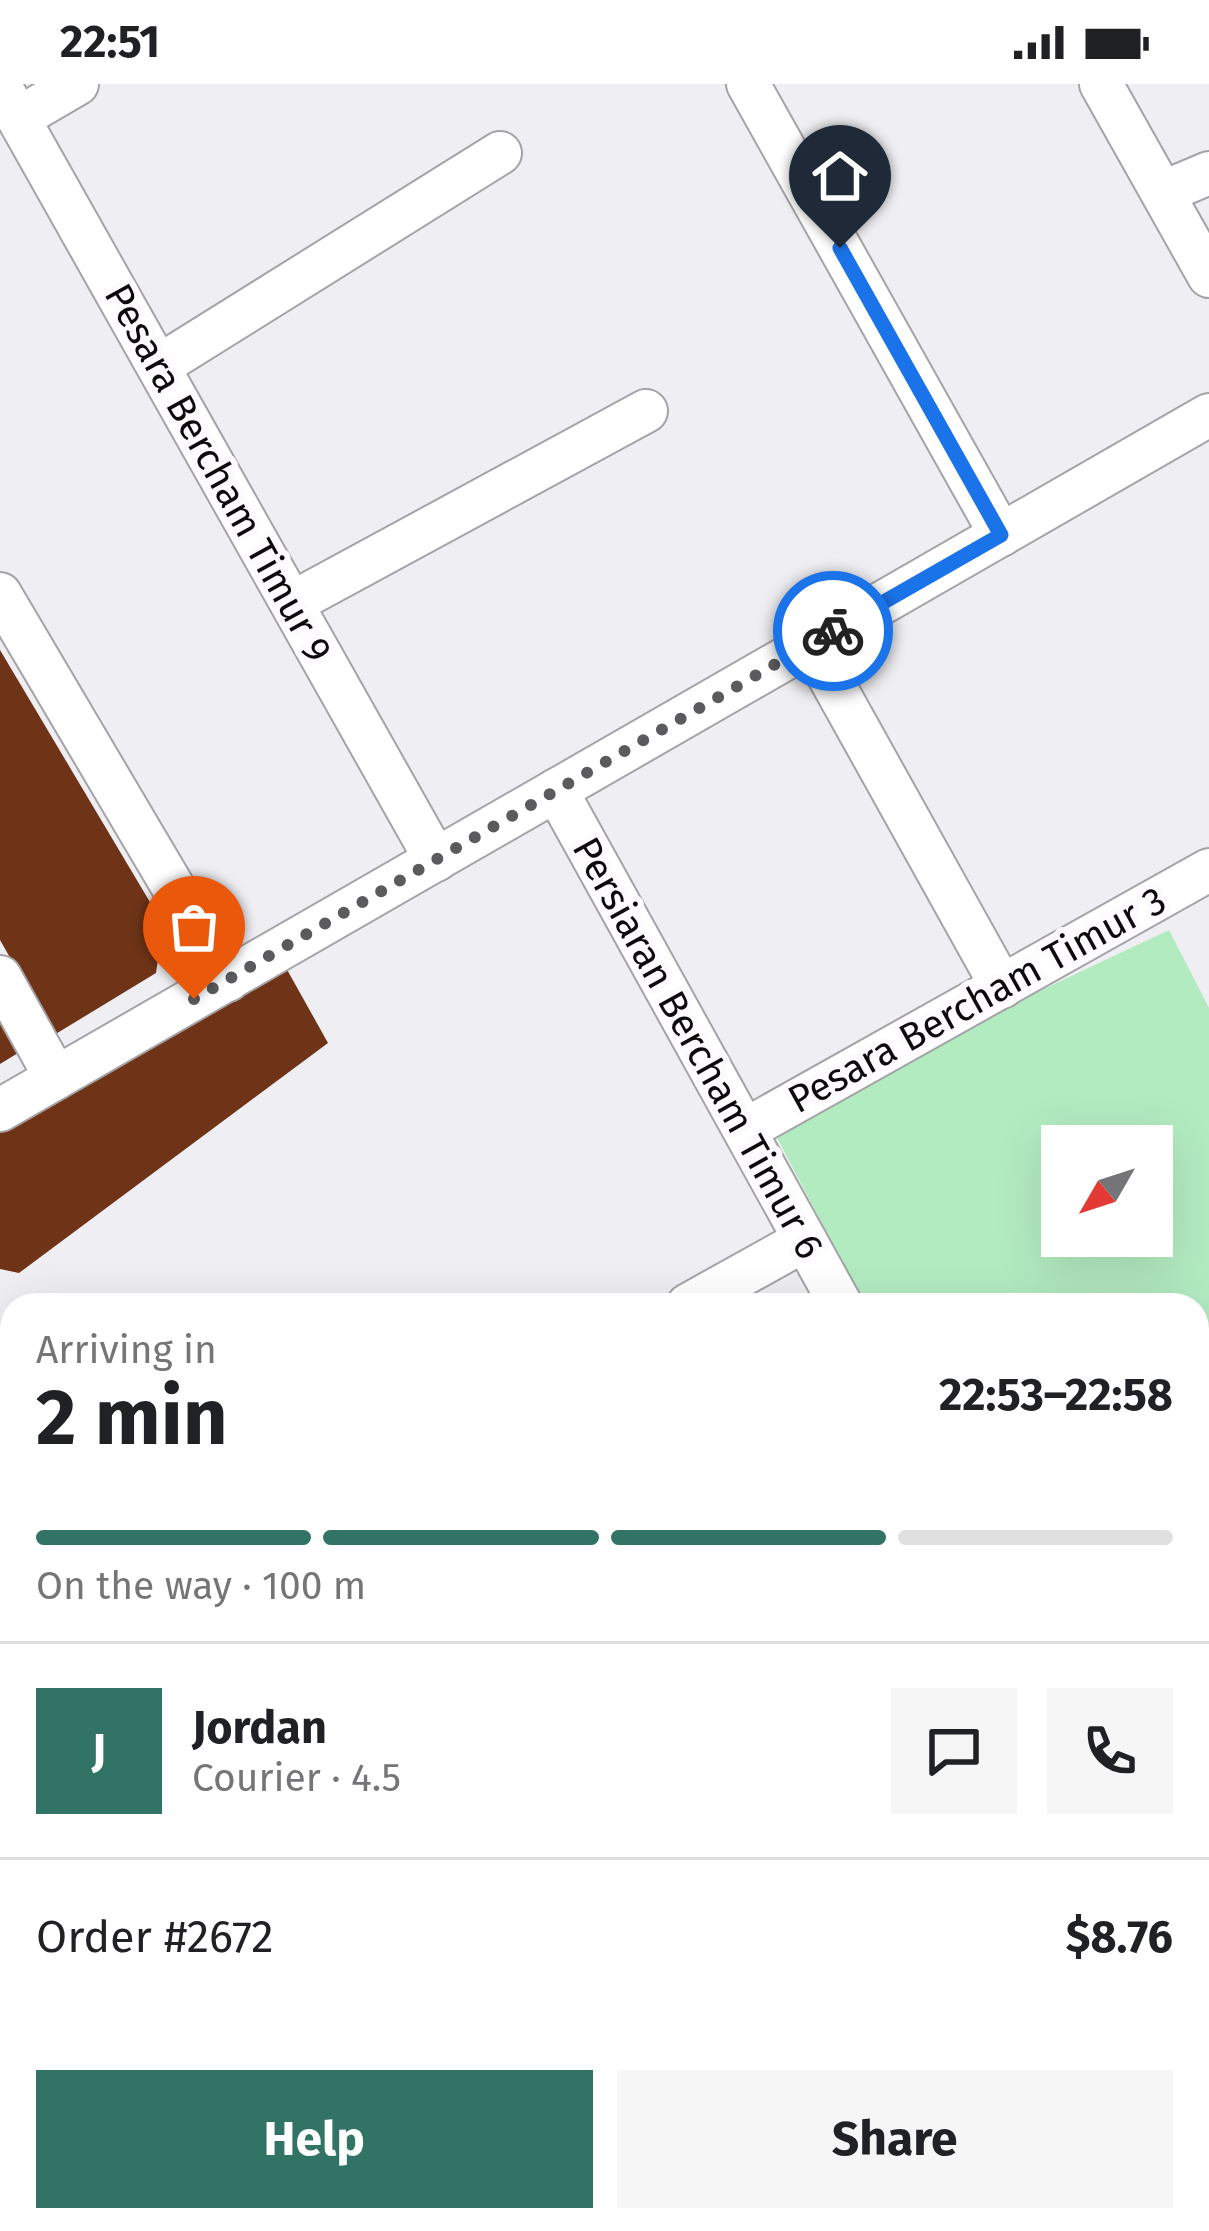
<!DOCTYPE html>
<html lang="en">
<head>
<meta charset="utf-8">
<style>
	:root { --surface:#fff; --page:#f6f6f6; --text:#202124; --muted:#757577; --line:#e0e0e0; --accent:#317466 }
	body { margin:0; font-family:"Fira Sans",sans-serif; background:var(--page); color:var(--text); height:100vh; display:flex; flex-direction:column; font-size:45px; white-space:nowrap }
	* { box-sizing:border-box; margin:0 }
	p { font-size:39px; color:var(--muted) }
	.icon { flex:none; width:66px; height:66px; fill:none; stroke:currentColor; stroke-width:2; stroke-linecap:round; stroke-linejoin:round }
	.map { position:relative; flex:1; overflow:hidden }
	.side { position:absolute; left:0px; top:1209px; width:1209px; height:939px; display:flex; flex-direction:column; background:var(--surface); border-radius:36px 36px 0 0; box-shadow:0 12px 48px #0002 }
	.side>* { flex:none }
	.needle { width:78px; rotate:231deg }
	.fabs { position:absolute; left:1041px; top:1041px; display:grid; gap:24px }
	.fabs a { display:grid; place-items:center; width:132px; height:132px; border-radius:0px; background:var(--surface); box-shadow:0 12px 48px #0002; font-size:60px }
	.pin { position:absolute; display:grid; place-items:center; width:102px; height:102px; color:#fff; margin:-123px -51px; border-radius:50% 50% 50% 0; rotate:-45deg; box-shadow:0 0 12px #0007 }
	.pin .icon { rotate:45deg }
	.courier { position:absolute; display:grid; place-items:center; width:120px; height:120px; margin:-60px; border:9px solid #1a73e8; border-radius:50%; background:#fff; color:#222; box-shadow:0 3px 15px #0007 }
	.head em { font-style:normal; font-weight:700 }
	.head div { display:flex; flex-direction:column-reverse }
	.head { display:flex; align-items:center; justify-content:space-between; height:204px; padding:0 36px }
	h1 { font-size:78px; font-weight:700; line-height:90px }
	.bar { display:grid; grid-template-columns:repeat(4,1fr); gap:18px 12px; align-content:center; height:144px; padding:0 36px }
	.bar i { height:15px; border-radius:9px; background:var(--line) }
	.bar .selected { background:var(--accent) }
	.bar p { grid-column:span 4 }
	.line { display:flex; align-items:center; gap:30px; padding:0 36px; border-top:3px solid var(--line) }
	.line div { flex:1 }
	.round { display:grid; place-items:center; flex:none; width:126px; height:126px; border-radius:0px; background:var(--page) }
	.button { display:flex; gap:24px; margin-top:auto; padding:24px 36px }
	.button a { flex:1; height:138px; border-radius:0px; background:var(--accent); color:#fff; font-size:48px; font-weight:700; line-height:138px; text-align:center }
	.button a+a { background:var(--page); color:var(--text) }
	.status { display:flex; justify-content:space-between; align-items:center; height:84px; padding:0 60px; background:var(--surface); direction:ltr }
	.status svg { height:33px; fill:currentColor }
	.map>svg:first-child { display:block }
	.green { fill:#b3ebc1; fill-rule:evenodd }
	.building { fill:#6f3417 }
	.lines { fill:none; stroke-linecap:round; stroke-linejoin:round }
	.minor-casing { stroke:#a4a3a7; stroke-width:46 }
	.minor { stroke:#fff; stroke-width:42 }
	.done { stroke:#5b5a5c; stroke-width:12; stroke-dasharray:0 21.6 }
	.route { stroke:#1a73e8; stroke-width:15 }
	.labels { text-anchor:middle; dominant-baseline:central; stroke-width:12; stroke-linejoin:round; paint-order:stroke }
	.street-label { font-size:39px; fill:#0c0b0c; stroke:#fdfbff }
</style>
</head>
<body>
<div class="status"><b>22:51</b><svg viewBox="0 0 49 12"><path d="M0 12V9h3v3zM5 12V6h3v6zM10 12V3h3v9zM15 12V0h3v12zM26 1h20v11H26zM47 4h2v5h-2z"/></svg></div>
<div class="map">
<svg width="1209" height="2147" viewBox="0 0 1209 2147">
	<rect width="100%" height="100%" fill="#efeef2"/>
	<path class="green" d="M1169 846 1209 924V1526L1197 1532V1221H865L767 1035ZM1062 1062H1152V1152H1062Z"/>
	<g class="building">
		<polygon points="0,566 163,840 156,889 54,951 0,856"/>
		<polygon points="285,882 328,959 19,1189 0,1185 0,1047"/>
		<polygon points="0,925 23,966 0,980"/>
		<polygon points="1209,2012 1209,2063 1197,2070 1197,2020"/>
		<polygon points="1004,2136 1096,2136 1078,2147 1011,2147"/>
		<polygon points="1123,2136 1169,2136 1176,2147 1104,2147"/>
	</g>
	<g class="lines">
		<g class="minor-casing">
			<g id="minor">
				<polyline points="748,0 1001,451"/>
				<polyline points="1101,0 1209,192"/>
				<polyline points="0,2 436,776"/>
				<polyline points="19,34 77,0"/>
				<polyline points="1164,108 1209,89"/>
				<polyline points="159,282 500,69"/>
				<polyline points="0,510 228,896"/>
				<polyline points="292,519 646,327"/>
				<polyline points="811,560 1002,903"/>
				<polyline points="556,706 841,1221"/>
				<polyline points="0,893 56,994"/>
				<polyline points="0,1026 1209,331"/>
				<polyline points="745,1046 1209,786"/>
				<polyline points="688,1221 805,1156"/>
				<polyline points="0,1419 12,1440"/>
				<polyline points="1197,1612 1209,1605"/>
				<polyline points="0,1627 12,1620"/>
				<polyline points="1197,1933 1209,1926"/>
				<polyline points="0,1953 12,1975"/>
				<polyline points="104,2136 110,2147"/>
				<polyline points="412,2136 418,2147"/>
				<polyline points="738,2136 744,2147"/>
				<polyline points="1190,2136 1196,2147"/>
				<polyline points="814,2147 833,2136"/>
			</g>
		</g>
		<use href="#minor" class="minor"/>
	</g>
	<g class="lines">
		<polyline class="done" points="194,915 833,547"/>
		<polyline class="route" points="833,547 1001,451 840,164"/>
	</g>
	<g class="labels">
		<g class="street-label">
			<text transform="translate(218 389) rotate(61)">Pesara Bercham Timur 9</text>
			<text transform="translate(977 916) rotate(-29)">Pesara Bercham Timur 3</text>
			<text transform="translate(698 964) rotate(61)">Persiaran Bercham Timur 6</text>
		</g>
	</g>
</svg>
<div class="fabs">
<a><svg class="needle" viewBox="-14 -14 28 28"><path d="M0-13l5 13h-10z" fill="#e53935"/><path d="M0 13l5-13h-10z" fill="#757577"/></svg></a>
</div>
<div class="pin" style="left:194px;top:915px;background:#ea580c"><svg class="icon" aria-label="bag" viewBox="0 0 24 24"><path d="M5 8h14l-1 12H6zM9 8a3 3 0 0 1 6 0"/></svg></div>
<div class="pin" style="left:840px;top:164px;background:#1f2937"><svg class="icon" aria-label="home" viewBox="0 0 24 24"><path d="M3 11l9-7 9 7M6 9v11h12V9"/></svg></div>
<div class="courier" style="left:833px;top:547px"><svg class="icon" aria-label="bike" viewBox="0 0 24 24"><circle cx="6" cy="16" r="4"/><circle cx="18" cy="16" r="4"/><path d="M6 16l4-8h5l3 8M10 8l3 8H6M13 5h3"/></svg></div>
<section class="side">
<div class="head"><div><h1>2 min</h1><p>Arriving in</p></div><em>22:53–22:58</em></div>
<div class="bar"><i class="selected"></i><i class="selected"></i><i class="selected"></i><i></i><p>On the way · 100 m</p></div>
<div class="line" style="height:216px"><b class="round" style="background:var(--accent);color:#fff">J</b><div><b>Jordan</b><p>Courier · 4.5</p></div><a class="round"><svg class="icon" aria-label="chat" viewBox="0 0 24 24"><path d="M4 5h16v11H9l-5 4z"/></svg></a><a class="round"><svg class="icon" aria-label="phone" viewBox="0 0 24 24"><path d="M5 4h4l2 5-3 2q2 4 5 5l2-3 5 2v4C11 20 4 13 5 4z"/></svg></a></div>
<div class="line" style="height:156px"><div>Order #2672</div><b>$8.76</b></div>
<div class="button"><a>Help</a><a>Share</a></div>
</section>
</div>
</body>
</html>
